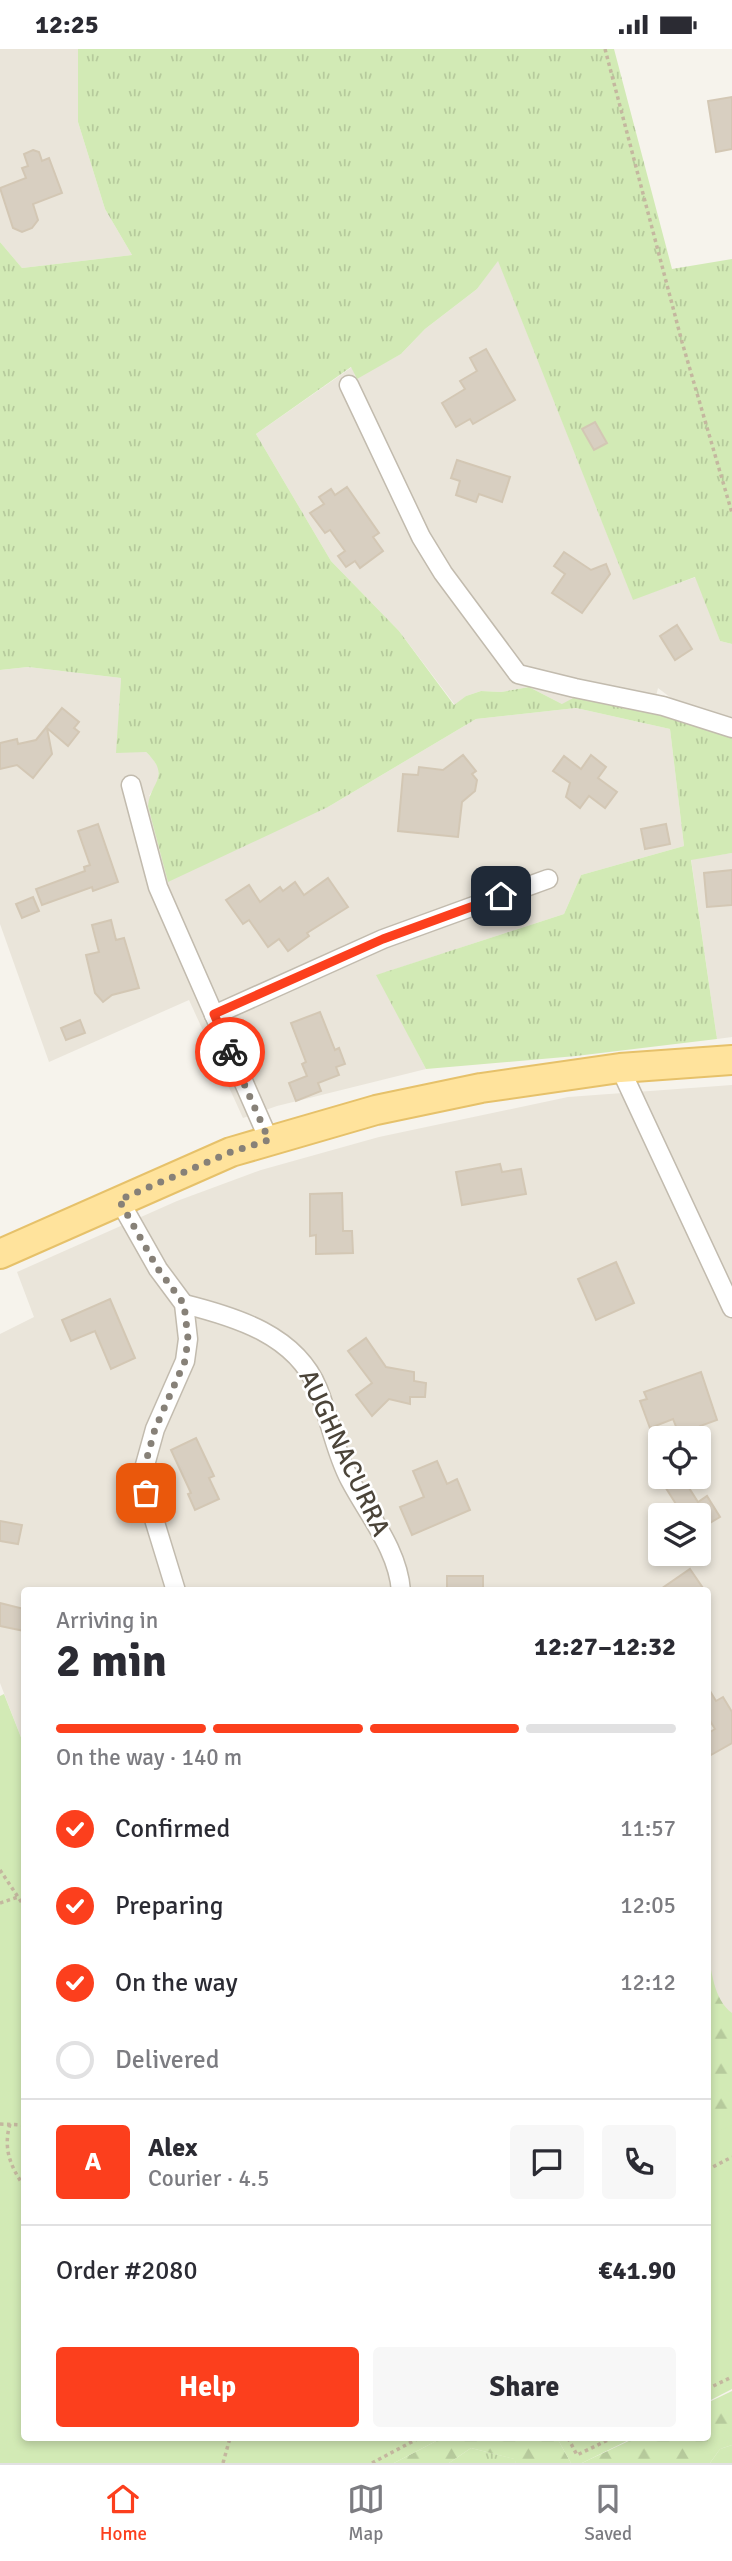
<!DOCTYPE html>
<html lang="en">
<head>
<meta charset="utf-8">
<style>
	:root { --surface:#fff; --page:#f7f7f7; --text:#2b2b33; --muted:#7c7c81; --line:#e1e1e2; --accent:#fc3f1d }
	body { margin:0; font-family:Signika,sans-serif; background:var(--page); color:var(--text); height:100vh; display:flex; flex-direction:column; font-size:26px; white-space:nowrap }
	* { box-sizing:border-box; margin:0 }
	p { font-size:23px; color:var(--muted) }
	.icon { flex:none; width:38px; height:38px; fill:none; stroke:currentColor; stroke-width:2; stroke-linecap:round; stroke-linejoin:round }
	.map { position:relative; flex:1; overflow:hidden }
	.sheet { position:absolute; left:21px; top:1538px; width:690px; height:854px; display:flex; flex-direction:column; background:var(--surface); border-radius:7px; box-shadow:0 4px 10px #0003 }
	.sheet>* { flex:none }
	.buttons { position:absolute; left:648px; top:1377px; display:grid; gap:14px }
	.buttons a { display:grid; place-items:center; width:63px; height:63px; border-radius:7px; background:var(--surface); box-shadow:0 4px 10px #0003; font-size:35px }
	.pin { position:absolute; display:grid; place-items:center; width:60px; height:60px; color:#fff; margin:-30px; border-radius:14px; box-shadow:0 4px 10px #0006 }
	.courier { position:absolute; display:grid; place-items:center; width:70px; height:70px; margin:-35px; border:5px solid #fc3f1d; border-radius:50%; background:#fff; color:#222; box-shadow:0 2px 9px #0007 }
	.summary em { font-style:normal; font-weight:700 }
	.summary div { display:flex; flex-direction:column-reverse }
	.summary { display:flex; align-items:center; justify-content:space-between; height:119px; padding:0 35px }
	h1 { font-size:46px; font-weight:700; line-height:52px }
	.bar { display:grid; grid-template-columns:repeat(4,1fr); gap:10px 7px; align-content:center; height:84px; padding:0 35px }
	.bar i { height:9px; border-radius:5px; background:var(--line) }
	.bar .current { background:var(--accent) }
	.bar p { grid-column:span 4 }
	.line { display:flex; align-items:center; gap:18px; padding:0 35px; border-top:2px solid var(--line) }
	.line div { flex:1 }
	.round { display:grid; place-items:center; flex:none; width:74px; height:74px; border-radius:7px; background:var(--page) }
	ol { padding:0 35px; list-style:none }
	li { display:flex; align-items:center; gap:21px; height:77px }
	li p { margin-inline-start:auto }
	li .icon { padding:7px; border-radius:50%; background:var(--accent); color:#fff; stroke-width:4 }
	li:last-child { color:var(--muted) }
	li i { width:38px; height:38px; border:4px solid var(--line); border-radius:50% }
	.button { display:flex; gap:14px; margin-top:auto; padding:14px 35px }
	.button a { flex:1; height:80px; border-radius:7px; background:var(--accent); color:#fff; font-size:28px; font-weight:700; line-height:80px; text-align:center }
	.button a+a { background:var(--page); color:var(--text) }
	.status { display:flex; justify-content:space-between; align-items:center; height:49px; padding:0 35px; background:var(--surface); direction:ltr }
	.status svg { height:19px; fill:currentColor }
	.menu { display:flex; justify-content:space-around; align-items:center; height:98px; border-top:2px solid var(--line); background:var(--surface); font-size:19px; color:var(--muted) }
	.menu a { display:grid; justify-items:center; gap:4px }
	.menu .current { color:var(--accent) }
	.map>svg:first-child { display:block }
	.residential { fill:#eae5da; fill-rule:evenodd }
	.grass { fill:url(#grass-tufts) }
	.forest { fill:url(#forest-firs) }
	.pitch { fill:#d2eab5 }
	.building { fill:#d8cfc1; stroke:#d3c7b4; stroke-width:2 }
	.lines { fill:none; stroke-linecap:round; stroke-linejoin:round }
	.street-casing { stroke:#c2bbae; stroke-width:21 }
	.primary-casing { stroke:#e6c16a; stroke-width:32 }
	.path { stroke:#c4b79f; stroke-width:3.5; stroke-dasharray:3.5 3.5; stroke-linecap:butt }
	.street { stroke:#fff; stroke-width:18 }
	.primary { stroke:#ffe39c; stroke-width:28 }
	.done { stroke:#878178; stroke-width:7; stroke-dasharray:0 12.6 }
	.route { stroke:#fc3f1d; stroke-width:9 }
	.labels { text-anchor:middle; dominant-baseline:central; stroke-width:5; stroke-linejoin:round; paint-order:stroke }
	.street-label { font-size:26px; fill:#4b4439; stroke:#fff }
</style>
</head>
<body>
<div class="status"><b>12:25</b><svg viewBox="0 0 49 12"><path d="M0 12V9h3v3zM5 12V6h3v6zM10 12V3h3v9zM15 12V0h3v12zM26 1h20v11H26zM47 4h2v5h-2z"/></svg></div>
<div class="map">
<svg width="732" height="2414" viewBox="0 0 732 2414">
	<defs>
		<pattern id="grass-tufts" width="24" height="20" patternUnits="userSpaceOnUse" patternTransform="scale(1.75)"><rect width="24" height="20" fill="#d2eab5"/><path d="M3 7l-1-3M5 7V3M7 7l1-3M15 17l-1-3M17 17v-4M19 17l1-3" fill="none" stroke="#b6ca9c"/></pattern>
		<pattern id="forest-firs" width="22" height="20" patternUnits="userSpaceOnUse" patternTransform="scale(1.75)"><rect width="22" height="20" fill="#d2eab5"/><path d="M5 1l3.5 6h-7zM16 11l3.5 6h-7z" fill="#b6ca9c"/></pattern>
	</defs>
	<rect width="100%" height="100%" fill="#f6f3ec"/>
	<g class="residential">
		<polygon points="0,0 78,0 78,73 105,160 132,206 22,219 0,193"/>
		<polygon points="498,211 633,550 696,528 720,592 732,595 732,670 675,652 658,639 653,660 562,655 529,638 501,643 481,642 466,647 455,656 399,582 331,512 256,385 352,318 356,329 401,305 425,280 477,240"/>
		<polygon points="28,618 121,629 117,703 146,703 153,710 159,720 158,733 149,747 328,758 476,670 576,659 670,680 684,797 581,826 564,865 377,926 426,1020 277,1057 243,1069 189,951 49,1013 0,875 0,621"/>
		<polygon points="732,804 732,988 717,990 691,810"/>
		<path d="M732 1036V2023L707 1975V1542H24V1696L0 1634V1285L34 1268 17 1223 177 1152 261 1121 379 1088 568 1048ZM660 1390H698V1428H660ZM660 1466H698V1505H660Z"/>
	</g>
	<g class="grass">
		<path d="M78 0H614L672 220 732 210V595L720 592 695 528 633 551 498 212 477 240 425 280 401 305 357 330 351 318 256 385 331 512 399 582 454 656 466 647 481 642 501 643 529 638 562 655 577 647 653 660 732 686V804L691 811 717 990 576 1007 426 1020 376 926 564 865 581 826 684 797 670 680 576 659 476 670 328 758 168 833 148 757C150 733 172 728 146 703L116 704 121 629 28 618 0 621V193L22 219 132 206 105 160 78 73Z"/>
		<polygon points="732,2396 732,2414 710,2414 720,2400"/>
		<polygon points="471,2399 515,2410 516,2414 449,2414"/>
	</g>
	<g class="forest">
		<path d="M707 1900C712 1921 713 1950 732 1964V2103L707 2115Z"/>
		<polygon points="732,2342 732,2396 720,2400 710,2414 582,2414 635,2389 707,2389 707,2354"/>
		<polygon points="442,2389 557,2389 571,2414 516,2414 514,2410 471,2399 449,2414 394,2414"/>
	</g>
	<g class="pitch">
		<polygon points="4,1645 24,1696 24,2389 442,2389 394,2414 0,2414 0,1647"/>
		<polygon points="732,2076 732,2340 707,2353 707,2088"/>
		<polygon points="557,2389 633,2389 582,2414 571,2414"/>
	</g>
	<g class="building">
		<polygon points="732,48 732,100 716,103 708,52"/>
		<polygon points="33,101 39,103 42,112 49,109 62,144 33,155 38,171 32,179 22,183 13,179 0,139 26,129 22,119 28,117 24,105"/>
		<polygon points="486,300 515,351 473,375 470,370 456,378 442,354 465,340 460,332 477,322 470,309"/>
		<polygon points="595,373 607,394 594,401 582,380"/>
		<polygon points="457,411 510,428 502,453 479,445 476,453 456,446 460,432 451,429"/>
		<polygon points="347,438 379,484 373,488 383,502 360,519 355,512 346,518 338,507 345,502 330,481 325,484 310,464 324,455 319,448 331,440 335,446"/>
		<polygon points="564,503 591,521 606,515 610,525 582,564 552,544 565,525 554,517"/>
		<polygon points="677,576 692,600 675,611 660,587"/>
		<polygon points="62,659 79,673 74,679 79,683 68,697 47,679 52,705 33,729 17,716 0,720 0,694 17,690 18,695 36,691"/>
		<polygon points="463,706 476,722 472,725 477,731 475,742 462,753 458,788 398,782 403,725 418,726 419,718 443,721"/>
		<polygon points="591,706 606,718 598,729 617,743 605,759 589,747 580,759 566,748 570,734 553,722 564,707 581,720"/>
		<polygon points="98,775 118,833 93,842 92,838 42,856 36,840 85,822 84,818 90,816 78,782"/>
		<polygon points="666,775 670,795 645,800 641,780"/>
		<polygon points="732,821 732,856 707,858 704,824"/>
		<polygon points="328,829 348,858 307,884 309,887 288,902 279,890 268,898 249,871 243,875 226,851 249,836 260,853 280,838 283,842 295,833 304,846"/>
		<polygon points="33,848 39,862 22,869 16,855"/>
		<polygon points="111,871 116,891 124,889 139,939 112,946 103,953 95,944 86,906 99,903 92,876"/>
		<polygon points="320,963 335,1001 339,999 345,1015 336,1018 339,1026 318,1034 321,1042 296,1052 289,1034 307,1027 302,1015 306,1013 291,974"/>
		<polygon points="80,971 85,984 66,991 61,979"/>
		<polygon points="500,1115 502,1123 521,1120 526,1145 462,1156 456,1123"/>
		<polygon points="342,1144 343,1182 352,1182 353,1204 316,1205 316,1186 310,1187 310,1145"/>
		<polygon points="616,1213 634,1254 596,1271 578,1230"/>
		<polygon points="110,1250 135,1309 111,1320 95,1282 71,1292 62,1271"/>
		<polygon points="366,1289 386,1318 414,1323 414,1332 426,1334 425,1348 410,1348 410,1355 389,1350 372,1367 356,1346 372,1334 348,1302"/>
		<polygon points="701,1323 717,1371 700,1377 703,1385 691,1390 681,1390 673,1370 650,1379 640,1352 647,1350 644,1343"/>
		<polygon points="196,1389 214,1427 209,1429 219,1450 195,1461 188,1445 191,1444 171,1401"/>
		<polygon points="437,1412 447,1435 457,1430 470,1461 412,1486 400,1458 424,1448 413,1422"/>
		<polygon points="676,1428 682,1428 698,1453 707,1447 720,1468 698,1481 698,1466 675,1466 681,1463 664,1436"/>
		<polygon points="0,1472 22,1476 18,1495 0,1492"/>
		<polygon points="690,1520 705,1542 658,1542"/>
		<rect x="447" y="1527" width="36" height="15"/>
		<polygon points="0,1554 24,1560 24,1582 0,1577"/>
		<polygon points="707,1637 716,1652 723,1648 732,1663 732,1694 711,1706 707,1699 707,1685 715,1680 707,1667"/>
	</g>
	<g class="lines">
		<g class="street-casing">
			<g id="street">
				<polyline points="349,336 421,488 443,524 518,625 575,639 663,657 732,679"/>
				<polyline points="131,736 158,838 269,1091"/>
				<polyline points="214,966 383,890 548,830"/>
				<polyline points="620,1019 732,1259"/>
				<polyline points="119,1151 158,1220 184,1255 188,1290 185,1312 155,1380 145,1416 146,1444 176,1542"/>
				<path d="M184 1255C236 1268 296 1286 318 1340 330 1370 335 1403 350 1431 369 1467 398 1501 401 1542"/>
			</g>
		</g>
		<g class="primary-casing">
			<polyline id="primary" points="0,1205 231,1103 376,1061 481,1039 620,1019 732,1011"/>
		</g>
		<g class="path">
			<polyline points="605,0 682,293 732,464"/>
			<polyline points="0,1821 24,1857"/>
			<polyline points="0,1854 18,1848"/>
			<polyline points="0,2075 24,2076"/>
			<path d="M10 2075C3 2099 10 2117 24 2137"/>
			<polyline points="707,2121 732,2108"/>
			<polyline points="707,2340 732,2328"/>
			<polyline points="568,2389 577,2406 612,2389"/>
			<polyline points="223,2414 230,2389"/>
			<polyline points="372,2414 419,2389"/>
		</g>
		<use href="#street" class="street"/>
		<use href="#primary" class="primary"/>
	</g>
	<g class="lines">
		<polyline class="done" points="146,1444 145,1416 155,1380 185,1312 188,1290 184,1255 158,1220 119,1151 231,1103 269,1091 230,1003"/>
		<polyline class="route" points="230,1003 214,965 383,890 501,847"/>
	</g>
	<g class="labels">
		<g class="street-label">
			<text transform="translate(344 1404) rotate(65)">AUGHNACURRA</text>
		</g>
	</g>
</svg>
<div class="buttons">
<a><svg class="icon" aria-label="locate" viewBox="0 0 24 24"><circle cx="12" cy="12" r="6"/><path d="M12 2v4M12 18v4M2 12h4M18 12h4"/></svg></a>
<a><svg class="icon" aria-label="layers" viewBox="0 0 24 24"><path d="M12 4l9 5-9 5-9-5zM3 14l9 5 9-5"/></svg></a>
</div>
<div class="pin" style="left:146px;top:1444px;background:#ea580c"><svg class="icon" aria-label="bag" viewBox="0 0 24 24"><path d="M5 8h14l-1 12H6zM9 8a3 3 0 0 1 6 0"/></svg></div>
<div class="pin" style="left:501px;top:847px;background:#1f2937"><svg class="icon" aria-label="home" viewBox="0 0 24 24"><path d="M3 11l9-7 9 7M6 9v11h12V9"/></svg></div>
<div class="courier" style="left:230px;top:1003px"><svg class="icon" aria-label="bike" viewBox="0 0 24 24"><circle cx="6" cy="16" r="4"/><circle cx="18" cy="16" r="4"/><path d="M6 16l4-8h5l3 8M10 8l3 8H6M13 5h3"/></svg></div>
<section class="sheet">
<div class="summary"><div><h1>2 min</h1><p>Arriving in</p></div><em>12:27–12:32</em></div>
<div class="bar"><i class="current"></i><i class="current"></i><i class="current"></i><i></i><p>On the way · 140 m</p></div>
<ol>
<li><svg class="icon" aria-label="check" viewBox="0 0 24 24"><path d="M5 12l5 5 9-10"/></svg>Confirmed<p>11:57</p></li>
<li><svg class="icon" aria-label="check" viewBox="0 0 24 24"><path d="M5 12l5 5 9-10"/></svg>Preparing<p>12:05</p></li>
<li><svg class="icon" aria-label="check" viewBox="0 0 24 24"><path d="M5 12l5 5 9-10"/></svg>On the way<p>12:12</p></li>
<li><i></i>Delivered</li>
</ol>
<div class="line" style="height:126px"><b class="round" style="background:var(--accent);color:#fff">A</b><div><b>Alex</b><p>Courier · 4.5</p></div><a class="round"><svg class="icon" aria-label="chat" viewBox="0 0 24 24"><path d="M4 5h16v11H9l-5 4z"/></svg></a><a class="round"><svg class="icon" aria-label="phone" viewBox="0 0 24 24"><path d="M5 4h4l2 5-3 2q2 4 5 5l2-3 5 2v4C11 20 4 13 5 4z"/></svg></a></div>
<div class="line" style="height:91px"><div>Order #2080</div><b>€41.90</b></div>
<div class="button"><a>Help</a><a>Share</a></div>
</section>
</div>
<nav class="menu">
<a class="current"><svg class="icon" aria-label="home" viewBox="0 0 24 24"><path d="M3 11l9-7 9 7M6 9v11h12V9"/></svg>Home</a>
<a><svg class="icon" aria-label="map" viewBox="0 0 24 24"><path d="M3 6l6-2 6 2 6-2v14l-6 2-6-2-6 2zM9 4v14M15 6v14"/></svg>Map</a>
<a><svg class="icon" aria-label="saved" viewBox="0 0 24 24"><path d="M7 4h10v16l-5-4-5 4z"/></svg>Saved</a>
</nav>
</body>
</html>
